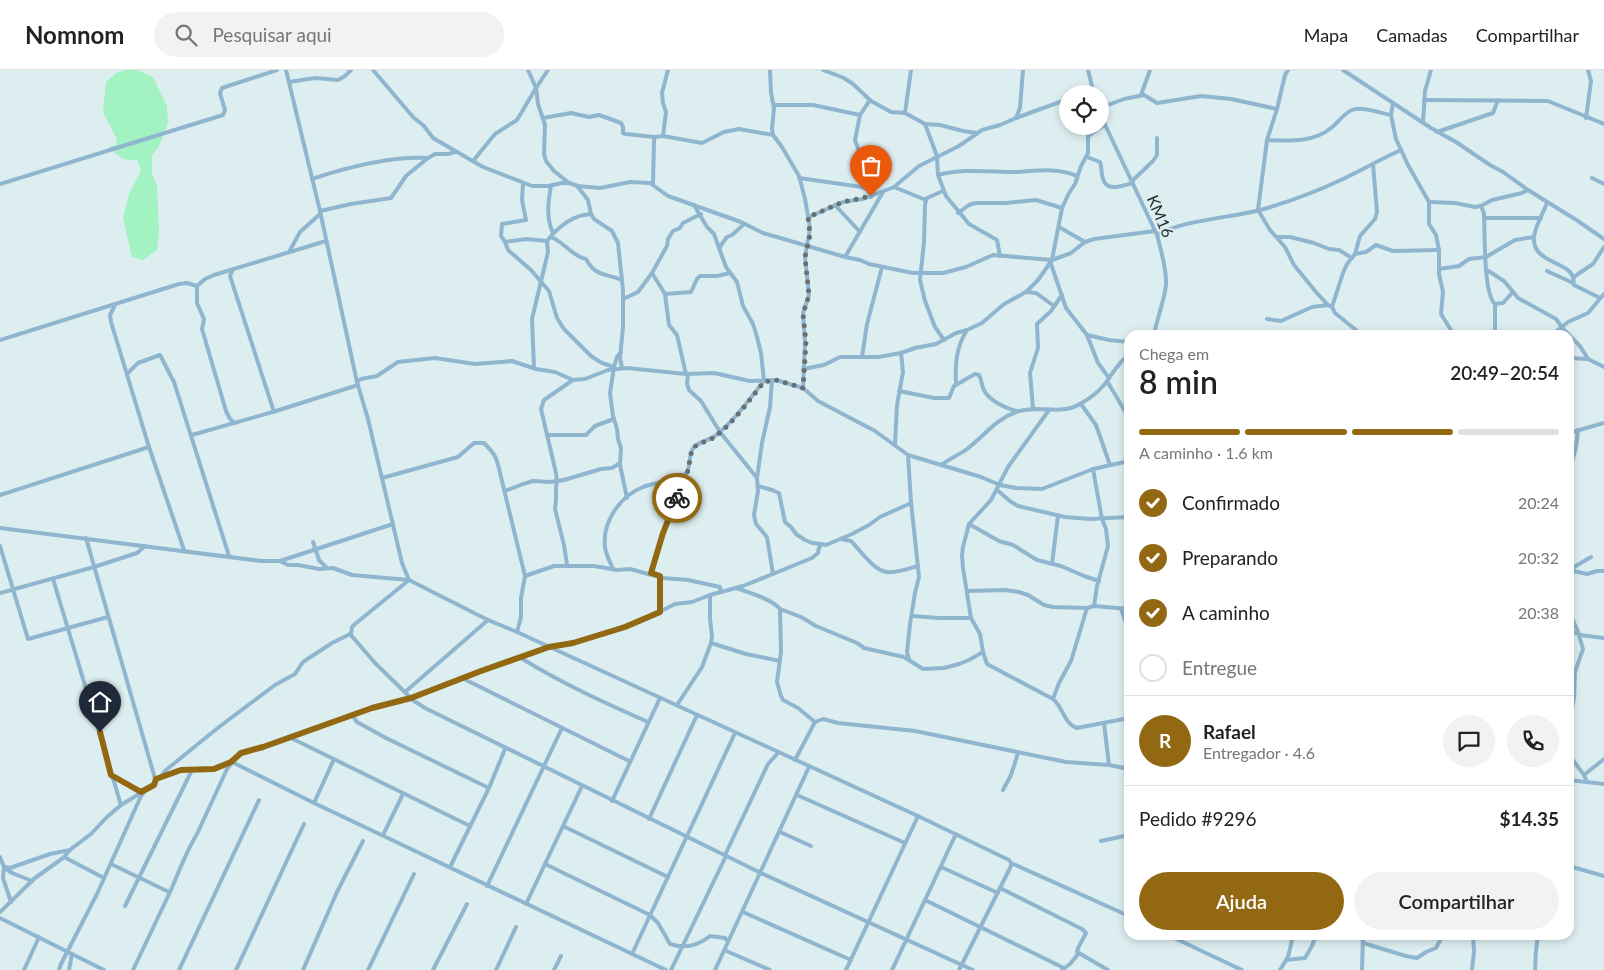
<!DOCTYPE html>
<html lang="pt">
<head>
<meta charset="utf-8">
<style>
	:root { --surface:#fff; --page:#f2f2f2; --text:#222; --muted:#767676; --line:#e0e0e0; --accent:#926812 }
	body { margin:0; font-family:Lato,sans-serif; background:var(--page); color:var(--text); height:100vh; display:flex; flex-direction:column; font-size:19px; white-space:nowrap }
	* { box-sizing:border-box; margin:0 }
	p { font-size:16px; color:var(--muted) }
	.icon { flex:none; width:28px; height:28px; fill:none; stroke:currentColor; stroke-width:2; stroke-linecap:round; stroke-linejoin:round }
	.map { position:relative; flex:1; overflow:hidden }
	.sheet { position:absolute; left:1124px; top:260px; width:450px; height:610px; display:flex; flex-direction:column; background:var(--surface); border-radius:15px; box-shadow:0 2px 8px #0003 }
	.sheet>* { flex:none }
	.buttons { position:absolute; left:1059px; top:15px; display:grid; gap:10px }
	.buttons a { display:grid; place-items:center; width:50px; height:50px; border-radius:50%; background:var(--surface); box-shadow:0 2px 8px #0003; font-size:25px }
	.pin { position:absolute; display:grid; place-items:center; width:42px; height:42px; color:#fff; margin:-51px -21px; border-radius:50% 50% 50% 0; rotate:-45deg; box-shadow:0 0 5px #0007 }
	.pin .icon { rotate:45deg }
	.courier { position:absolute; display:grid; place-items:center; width:50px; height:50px; margin:-25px; border:4px solid #926812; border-radius:50%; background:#fff; color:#222; box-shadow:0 1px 6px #0007 }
	.overview em { font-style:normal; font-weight:600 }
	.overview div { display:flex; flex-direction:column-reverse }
	.overview { display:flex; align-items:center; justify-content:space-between; height:85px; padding:0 15px }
	h1 { font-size:32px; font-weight:600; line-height:38px }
	.bar { display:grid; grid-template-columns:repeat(4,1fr); gap:8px 5px; align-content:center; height:60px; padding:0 15px }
	.bar i { height:6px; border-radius:4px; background:var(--line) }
	.bar .selected { background:var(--accent) }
	.bar p { grid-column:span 4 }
	.line { display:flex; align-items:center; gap:12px; padding:0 15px; border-top:1px solid var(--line) }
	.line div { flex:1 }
	.round { display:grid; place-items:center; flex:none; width:52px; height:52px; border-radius:26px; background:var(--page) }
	ol { padding:0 15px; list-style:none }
	li { display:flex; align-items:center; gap:15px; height:55px }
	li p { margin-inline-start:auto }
	li .icon { padding:5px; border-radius:50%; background:var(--accent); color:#fff; stroke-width:4 }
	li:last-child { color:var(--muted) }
	li i { width:28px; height:28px; border:2px solid var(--line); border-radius:50% }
	.button { display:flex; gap:10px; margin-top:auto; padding:10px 15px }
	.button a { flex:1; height:58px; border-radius:30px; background:var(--accent); color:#fff; font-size:20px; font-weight:600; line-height:58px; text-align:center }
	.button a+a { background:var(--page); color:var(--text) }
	header { display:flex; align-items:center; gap:30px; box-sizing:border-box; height:70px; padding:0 25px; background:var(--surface); border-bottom:1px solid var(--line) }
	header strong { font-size:24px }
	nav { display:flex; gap:28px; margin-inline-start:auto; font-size:18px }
	.search { width:350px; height:45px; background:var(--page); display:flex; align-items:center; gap:12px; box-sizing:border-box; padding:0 18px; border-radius:28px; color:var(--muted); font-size:19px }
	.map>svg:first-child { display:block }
	.green { fill:#a2f2c2 }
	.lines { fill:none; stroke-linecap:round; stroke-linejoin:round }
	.minor { stroke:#8fb6ce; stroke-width:4 }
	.done { stroke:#677173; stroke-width:5; stroke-dasharray:0 9 }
	.route { stroke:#926812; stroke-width:6 }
	.labels { text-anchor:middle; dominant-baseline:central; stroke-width:4; stroke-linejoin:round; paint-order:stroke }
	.street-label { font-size:16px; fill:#272e2f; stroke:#ddeef1 }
</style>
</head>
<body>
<header>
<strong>Nomnom</strong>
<div class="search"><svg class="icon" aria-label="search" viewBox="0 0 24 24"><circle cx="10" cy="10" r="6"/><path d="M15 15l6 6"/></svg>Pesquisar aqui</div>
<nav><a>Mapa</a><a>Camadas</a><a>Compartilhar</a></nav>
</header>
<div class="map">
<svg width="1604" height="900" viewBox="0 0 1604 900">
	<rect width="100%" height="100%" fill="#ddeef1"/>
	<path class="green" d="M126 0H137L153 7 167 36 168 53 159 76 152 86V104L157 115 159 162 157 180 143 190 132 187 123 148 129 124 141 100 137 90C122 90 119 88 109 76L116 75 117 69 103 42 106 12 116 3Z"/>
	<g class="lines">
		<g class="minor">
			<polyline points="286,0 320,141 357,312 368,349 402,493 409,510 488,550 517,562 918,746 1009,790 1011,793 1129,846"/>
			<polyline points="373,0 413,47 424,56 433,68 483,97 532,116 548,116 562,113 569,113 578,116 600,118 630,112 650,113 668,126 741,152 763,163 845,187 860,190 869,194 913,203 943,203 966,197 993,185 1052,190 1071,183 1085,172 1094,169 1155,161"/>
			<polyline points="528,0 536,18 538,34 545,55 544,84 546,91 554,101 569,113"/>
			<polyline points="770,0 771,23 774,38 772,59 773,65 782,77 799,106 805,129 810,158 805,187 809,225 803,243 805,273 803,318"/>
			<polyline points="823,0 844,8 853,14 871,31 891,42 905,43 925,54 940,55 963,61 977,63"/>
			<polyline points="1088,0 1094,24"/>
			<polyline points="1288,0 1285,5 1277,39 1267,70 1258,140 1270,160 1285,177 1294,195 1316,222 1328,235 1332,237"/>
			<polyline points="1343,0 1431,58 1456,72 1490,95 1503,102 1528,120 1578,151 1604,169"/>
			<polyline points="289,12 315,8 338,10 345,6 351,0"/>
			<polyline points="1141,25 1150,0"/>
			<polyline points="1424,30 1548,31 1604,54"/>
			<polyline points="1393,33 1391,45 1396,69 1408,95 1429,132 1429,154 1436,165 1439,180 1439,204 1443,222 1441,244 1454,265"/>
			<polyline points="774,35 813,35 860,45"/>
			<polyline points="1100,38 1124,29 1144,25 1157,33 1201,26 1231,29 1277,39"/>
			<polyline points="905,43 911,0"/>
			<path d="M1100 44 1157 165C1161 181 1167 199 1166 215 1164 232 1157 248 1154 265"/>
			<polyline points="543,48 571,43 589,47 599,45 621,53 623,57 623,63 626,64 655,67"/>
			<polyline points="1016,48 1020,38 1023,0"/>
			<polyline points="1586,48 1591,11 1588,0"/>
			<polyline points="1423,52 1425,21 1431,0"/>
			<polyline points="925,54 937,86 938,105 946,126 969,154 997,170 1000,186"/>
			<polyline points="1437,62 1493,43 1498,30"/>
			<polyline points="663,66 666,42 663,33 662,23 668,0"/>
			<path d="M1267 70C1288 71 1313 73 1331 58 1338 53 1344 43 1352 40 1363 36 1379 43 1391 45"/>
			<path d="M1087 87 1100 92C1102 98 1101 104 1103 109 1107 123 1123 115 1133 113"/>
			<polyline points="473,91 495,64 517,50 536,18 548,0"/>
			<path d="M938 105C963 98 990 102 1016 102 1036 101 1057 97 1077 106"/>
			<polyline points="799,108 862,117 868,120 871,127"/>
			<polyline points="1592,108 1604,114"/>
			<path d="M312 109C348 97 389 86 428 88"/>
			<polyline points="1132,111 1153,91 1157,85 1157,68"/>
			<polyline points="523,113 522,130 526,150 502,154 501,166 505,172 508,180 531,200 549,221 557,248 564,259 591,286 602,293 614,297"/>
			<polyline points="0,114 223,45 225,40 220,23 222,18 277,0"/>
			<polyline points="653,114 654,70 655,67 663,66 702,73 724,62 739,59 773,65"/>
			<path d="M551 116C548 132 546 148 553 163"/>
			<polyline points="578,117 588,130 591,144 594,149 612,161 618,173 623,220 623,257 620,288 622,298"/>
			<polyline points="894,117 926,130"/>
			<polyline points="867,119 864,95 855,70 860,45 870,30"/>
			<polyline points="943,121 927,128 925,134 924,172 920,210 925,231 935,257 944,270"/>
			<polyline points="1429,132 1455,133 1475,137 1481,136"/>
			<path d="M1547 133C1543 143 1536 155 1534 166 1531 193 1568 191 1573 207 1574 209 1573 212 1574 215L1600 228"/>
			<polyline points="835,135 860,162"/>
			<polyline points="320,141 351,134 391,128 406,106 428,88 435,84 448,84 455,82"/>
			<polyline points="958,143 969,135 975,133 1006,133 1036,130 1062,138"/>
			<polyline points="809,147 843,132 863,129 894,117 919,96 959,76 982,60 1000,55 1016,48 1068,29"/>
			<polyline points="1484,148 1541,148"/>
			<polyline points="1059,157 1085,172"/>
			<path d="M1157 165C1185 149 1233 148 1264 139 1291 131 1318 121 1343 109 1362 100 1381 89 1401 80"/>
			<path d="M551 167C564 172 572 186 586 189 596 207 605 203 622 210"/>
			<polyline points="1277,167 1290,167 1314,173 1329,179 1339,180 1352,188"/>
			<polyline points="505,172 526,169 547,171"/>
			<polyline points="719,178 727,167 732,165 744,154"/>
			<polyline points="289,182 300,162 320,144"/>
			<polyline points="1355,184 1366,182 1376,175 1393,181 1439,180"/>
			<polyline points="845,187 883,122"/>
			<polyline points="1051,194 1066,238 1087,265 1098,293 1109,308"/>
			<polyline points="233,199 230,206 274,342"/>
			<polyline points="1439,199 1459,196 1469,189 1486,187 1515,170 1534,167"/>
			<polyline points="1487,200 1504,211 1518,228 1556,249 1564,260 1580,276 1588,289"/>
			<polyline points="1547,201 1573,213"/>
			<polyline points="652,203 665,224 669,255 677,265 686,304"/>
			<polyline points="1573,208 1578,204 1593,194 1604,177"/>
			<polyline points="197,216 197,233 204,249 202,259 226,341 230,349 235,353"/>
			<polyline points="1026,222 1036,223 1054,236"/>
			<path d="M1513 222 1503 233 1495 234C1483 224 1485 160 1484 143L1481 136 1492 130 1522 123 1528 120"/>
			<polyline points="665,224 691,222 697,209 700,206 717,206 730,203"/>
			<polyline points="623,229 638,222 652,203 667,176 668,169 673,161 680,158 683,153 701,144"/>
			<polyline points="1495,234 1495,265"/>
			<polyline points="115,235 110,245 111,252 149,377 184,480"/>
			<polyline points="1267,249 1281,251 1312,237 1328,235"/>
			<polyline points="1087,265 1109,270 1129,272"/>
			<polyline points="1362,265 1335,243 1332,237 1343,203 1347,194 1355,184 1360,166 1375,149 1377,142 1373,94"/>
			<polyline points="1552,265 1568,252 1588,243 1604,224"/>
			<polyline points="0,270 179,214 187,213 197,216 205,209 214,205 326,171"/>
			<polyline points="621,282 617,287 614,297 610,323 613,346 617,359 618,369 621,378 620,395 627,428"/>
			<polyline points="862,287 867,254 882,197"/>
			<polyline points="1569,288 1588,289 1604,297"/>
			<path d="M534 298 532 249 548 182 547 171C558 157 573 145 591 144"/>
			<polyline points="803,299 824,295 840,287 878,287 901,283 915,278 936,274 956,263 967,260 982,253 1004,234 1026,222 1038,210 1052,190 1062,138 1069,123 1075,114 1081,96 1088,83 1088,66 1104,55"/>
			<polyline points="127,304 138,293 160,285 174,312 229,486"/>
			<polyline points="688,304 687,314 689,320 701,331 720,362 757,408"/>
			<polyline points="772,310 770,337 762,373 757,408 758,421 754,445 756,454 767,467 773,504"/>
			<polyline points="1107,311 1129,348"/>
			<polyline points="357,312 361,309 377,306 398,292 435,288 475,294 512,291 536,299 555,302 573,310 585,309 608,300 627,298 686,304 714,303 750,311 776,310 803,318 818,331 875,361 908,385 981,407 1000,415 1016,418 1042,419 1093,399 1129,391"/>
			<path d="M956 315C955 294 956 277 967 260"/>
			<path d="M899 321 934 328H949L954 316 975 304 979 305C982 310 981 315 984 320 988 330 1007 339 1017 341"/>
			<polyline points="1081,334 1096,355 1110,395"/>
			<polyline points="1033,339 1030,303 1038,278 1037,254 1051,241 1062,225"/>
			<path d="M1049 340 1008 397 991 430 969 454 963 477 962 485 963 498 971 548 980 564 983 582 987 594 1053 629C1063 637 1064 654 1077 658L1129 648"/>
			<polyline points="1569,363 1604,353"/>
			<polyline points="192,365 276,341 358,315"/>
			<polyline points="547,365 586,365 595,356 614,349"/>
			<polyline points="895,374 897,335 903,302 901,283"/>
			<path d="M941 395C949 389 959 385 967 379 984 366 996 349 1016 342 1037 334 1060 346 1080 334 1089 329 1098 322 1104 315 1112 305 1118 292 1129 285"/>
			<path d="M1569 398C1575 387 1577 373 1578 360"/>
			<polyline points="1093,399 1102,449 1106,459 1108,476 1097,516 1094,536"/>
			<path d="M382 408 458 387 474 373H484C495 384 497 388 500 403L525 506 521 528V547L517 562"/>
			<polyline points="758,416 772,420 779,423 785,452 791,457 796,464 805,470 812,473 821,474"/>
			<polyline points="997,420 1010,431 1018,436 1065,447 1090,449 1129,447"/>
			<polyline points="505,421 523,414 533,411 550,412 564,410 601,399 612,398 620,393"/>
			<polyline points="0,425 149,377"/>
			<polyline points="969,454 999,471 1013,475 1037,490 1061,496 1084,506 1099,511"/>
			<polyline points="0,458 261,491 280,491 288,495 298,495 319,499 333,498 352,505 409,510"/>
			<path d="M841 469 851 471C860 480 873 500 887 502 894 504 910 498 918 496"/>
			<polyline points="313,472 319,490 327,498"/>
			<polyline points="0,476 28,569 108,547"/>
			<polyline points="280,491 393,454"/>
			<polyline points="1052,494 1058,445"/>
			<polyline points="567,495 564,475 555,439 556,430 556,417 557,411 556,403 541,339 544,330 573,310"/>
			<path d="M613 499C610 492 606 485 605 477 602 452 620 426 643 417 657 412 674 411 687 403 690 396 689 387 692 380 696 372 708 371 715 366 734 351 748 331 764 311L761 283 757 267 753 254 743 236 737 212 726 197 714 164 707 157 694 135"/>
			<polyline points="1569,500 1587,504 1597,501 1604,501"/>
			<polyline points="1569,500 1591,487"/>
			<polyline points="651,503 663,463 677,428 674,408"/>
			<polyline points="525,506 554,496 594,496 617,500 630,499 663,508 688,510 720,517 721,522"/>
			<polyline points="660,506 660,542"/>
			<polyline points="53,509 121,735"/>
			<path d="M736 518C748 522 772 529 780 539L781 582 777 612 781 626 783 630 798 638 815 652"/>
			<polyline points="967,521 1005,520 1019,522 1028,525 1044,535 1053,537 1087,538 1094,536 1129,539"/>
			<polyline points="0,523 94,497 137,483 145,476"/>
			<polyline points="780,539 801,547 816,556 857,573 864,578 904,587 923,599 944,598 959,594 969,590 983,582"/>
			<polyline points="1121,539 1125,550 1129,554"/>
			<polyline points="1569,541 1578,562 1583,579 1575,602 1574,628 1569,656"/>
			<polyline points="913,546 939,548 971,548"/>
			<polyline points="351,564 352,557 355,554 409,510"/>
			<polyline points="1569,565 1578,562"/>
			<polyline points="1580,565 1604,568"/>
			<polyline points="711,573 746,584 780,591"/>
			<path d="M521 588C561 613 605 633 648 652"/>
			<polyline points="909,589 907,582 910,554 915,523 919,507 911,432"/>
			<polyline points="462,608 629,691"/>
			<polyline points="405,622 488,550"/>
			<polyline points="1053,629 1059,613 1071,591 1087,538"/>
			<polyline points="677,635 702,597 711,573 712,566 710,549 710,525 743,516 812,488 818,483 819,478 821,474 826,475 852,464 869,455 880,447 909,434 911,432 908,385"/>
			<polyline points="352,645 357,652 386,668 489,718"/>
			<polyline points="1104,653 1109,695"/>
			<polyline points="289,667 470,756"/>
			<polyline points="1569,685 1584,705 1587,712"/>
			<polyline points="795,690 815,652 823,649 838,653 915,661 1066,692 1109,695 1129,699"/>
			<polyline points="232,692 314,733 666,900"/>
			<polyline points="111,705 141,722"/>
			<polyline points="1584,705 1604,689"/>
			<polyline points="162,707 175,701 185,700 208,700 230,693"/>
			<polyline points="156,709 160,708 166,700 219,657 275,615 295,604 303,592 332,573 350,564 375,593 414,631 425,638 761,803 973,900"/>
			<polyline points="1569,710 1604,714"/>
			<polyline points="1003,720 1011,705 1018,683"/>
			<polyline points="797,725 905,773"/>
			<polyline points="612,731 660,628"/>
			<polyline points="314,733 334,689"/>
			<polyline points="649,749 697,645"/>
			<polyline points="563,756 668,807"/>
			<polyline points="780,762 811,776"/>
			<polyline points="383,765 403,724"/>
			<polyline points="1101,771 1129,765"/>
			<polyline points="725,785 768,694 778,683"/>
			<polyline points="0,787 4,797 10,798 50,784 70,780"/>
			<polyline points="64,787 104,808"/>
			<polyline points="111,794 169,822"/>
			<path d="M545 794 650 845 658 853 670 874C685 879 699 875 710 866L725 868 728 871"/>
			<polyline points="1569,796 1604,806"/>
			<polyline points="4,797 3,808 11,832"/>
			<polyline points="450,797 489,718 505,679"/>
			<polyline points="941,797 998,823"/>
			<polyline points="5,798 12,803 32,811"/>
			<polyline points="487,816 562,658"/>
			<polyline points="1000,818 1082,859 1086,863 1078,878 1077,882 1108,900"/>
			<polyline points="925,830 1064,898"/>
			<polyline points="526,834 582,716"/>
			<polyline points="125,836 192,700"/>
			<polyline points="0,842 35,808 63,788 71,779 91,764 107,747 121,735 154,715 156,712 86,468"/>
			<polyline points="743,842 851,890"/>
			<polyline points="0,848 104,900"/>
			<polyline points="1168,865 1242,900"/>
			<polyline points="1363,873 1406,886 1417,888 1426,882 1436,878 1443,865"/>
			<polyline points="724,880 770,900"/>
			<polyline points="632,884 735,663"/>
			<polyline points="1286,890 1305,888 1312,876 1316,865"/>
			<polyline points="24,900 39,867"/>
			<polyline points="59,900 61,894 97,824 141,726 144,722"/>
			<polyline points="69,900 72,884"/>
			<path d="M133 900C146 873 158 847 171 820 179 801 186 782 197 764L227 699 237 686 241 683 263 677 372 638 403 629 411 628 481 601 549 577 573 573 611 561 643 550 675 534 692 532 710 525"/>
			<polyline points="179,900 259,730"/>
			<polyline points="236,900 304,754"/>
			<polyline points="303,900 337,822 363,771"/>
			<polyline points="368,900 414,804"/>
			<polyline points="433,900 467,834"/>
			<polyline points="496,900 516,857"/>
			<polyline points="554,900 561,886"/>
			<polyline points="671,900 726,786"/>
			<path d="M715 900C746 832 778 765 809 697"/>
			<polyline points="846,900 918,746"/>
			<polyline points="892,900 956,764"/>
			<polyline points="959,900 1011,796 1011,793"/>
			<polyline points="1062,900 1070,894 1079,883"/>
			<polyline points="1280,900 1288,887 1293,866"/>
			<polyline points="1362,900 1363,865"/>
			<polyline points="1472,900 1474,882 1473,865"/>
			<polyline points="1535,900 1536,880 1538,865"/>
		</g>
	</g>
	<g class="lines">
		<path class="done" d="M677 428 674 408 687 403C690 396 689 386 693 379 696 373 707 372 713 368 733 354 749 330 764 312L776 310 803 318 806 272 803 244 809 225 805 187 810 165 808 147 843 132 871 126"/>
		<polyline class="route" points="100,662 111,705 141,722 154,715 156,709 181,700 214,699 231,692 241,683 263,677 372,638 411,628 481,601 549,577 573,573 625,557 660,542 660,506 651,503 663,463 677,428"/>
	</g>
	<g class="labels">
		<g class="street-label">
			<text transform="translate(1161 146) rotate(67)">KM16</text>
		</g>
	</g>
</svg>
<div class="buttons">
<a><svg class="icon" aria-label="locate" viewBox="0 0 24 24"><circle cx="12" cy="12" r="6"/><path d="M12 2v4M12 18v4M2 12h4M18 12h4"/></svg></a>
</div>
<div class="pin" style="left:871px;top:126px;background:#ea580c"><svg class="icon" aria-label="bag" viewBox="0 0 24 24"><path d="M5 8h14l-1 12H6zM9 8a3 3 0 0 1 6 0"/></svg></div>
<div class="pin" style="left:100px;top:662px;background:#1f2937"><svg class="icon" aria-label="home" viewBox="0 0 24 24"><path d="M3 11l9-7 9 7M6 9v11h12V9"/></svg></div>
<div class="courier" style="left:677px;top:428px"><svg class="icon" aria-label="bike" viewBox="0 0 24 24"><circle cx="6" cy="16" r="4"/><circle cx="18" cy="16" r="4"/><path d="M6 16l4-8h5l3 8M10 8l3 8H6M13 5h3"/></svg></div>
<section class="sheet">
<div class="overview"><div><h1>8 min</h1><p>Chega em</p></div><em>20:49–20:54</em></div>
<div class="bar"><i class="selected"></i><i class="selected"></i><i class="selected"></i><i></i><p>A caminho · 1.6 km</p></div>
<ol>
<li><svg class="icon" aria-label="check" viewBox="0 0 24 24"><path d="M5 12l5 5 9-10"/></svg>Confirmado<p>20:24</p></li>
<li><svg class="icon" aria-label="check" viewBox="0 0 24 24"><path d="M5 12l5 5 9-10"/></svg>Preparando<p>20:32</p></li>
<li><svg class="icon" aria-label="check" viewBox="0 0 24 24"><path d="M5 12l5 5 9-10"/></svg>A caminho<p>20:38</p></li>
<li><i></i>Entregue</li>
</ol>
<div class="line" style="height:90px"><b class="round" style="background:var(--accent);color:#fff">R</b><div><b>Rafael</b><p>Entregador · 4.6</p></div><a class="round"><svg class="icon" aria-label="chat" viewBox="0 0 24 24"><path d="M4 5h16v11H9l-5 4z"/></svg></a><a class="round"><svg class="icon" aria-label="phone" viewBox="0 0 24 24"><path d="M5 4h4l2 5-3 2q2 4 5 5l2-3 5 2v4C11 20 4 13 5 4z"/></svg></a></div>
<div class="line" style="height:65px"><div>Pedido #9296</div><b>$14.35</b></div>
<div class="button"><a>Ajuda</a><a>Compartilhar</a></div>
</section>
</div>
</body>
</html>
